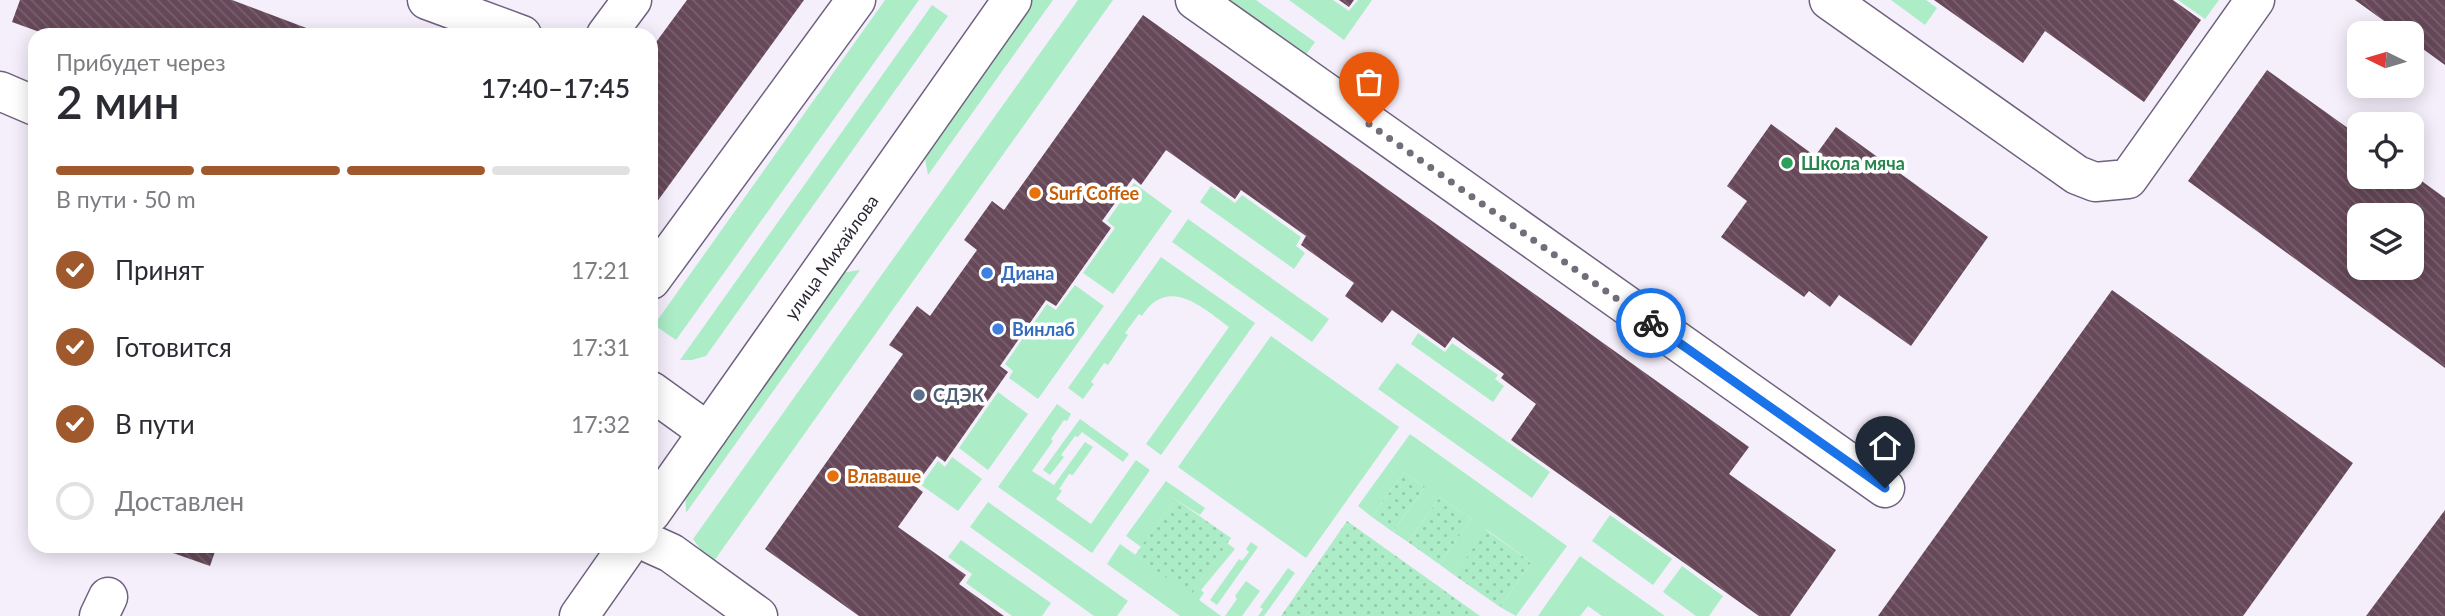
<!DOCTYPE html>
<html lang="ru">
<head>
<meta charset="utf-8">
<style>
	:root { --surface:#fff; --page:#f2f2f3; --text:#2b2b33; --muted:#7c7c81; --line:#e1e1e2; --accent:#9f592d }
	body { margin:0; font-family:Lato,sans-serif; background:var(--page); color:var(--text); height:100vh; display:flex; flex-direction:column; font-size:26px; white-space:nowrap }
	* { box-sizing:border-box; margin:0 }
	p { font-size:23px; color:var(--muted) }
	.icon { flex:none; width:38px; height:38px; fill:none; stroke:currentColor; stroke-width:2; stroke-linecap:round; stroke-linejoin:round }
	.map { position:relative; flex:1; overflow:hidden }
	.drawer { position:absolute; left:28px; top:28px; width:630px; height:525px; display:flex; flex-direction:column; background:var(--surface); border-radius:21px; box-shadow:0 4px 18px #0003 }
	.drawer>* { flex:none }
	.needle { width:46px; rotate:275deg }
	.tools { position:absolute; left:2347px; top:21px; display:grid; gap:14px }
	.tools a { display:grid; place-items:center; width:77px; height:77px; border-radius:14px; background:var(--surface); box-shadow:0 4px 18px #0003; font-size:35px }
	.pin { position:absolute; display:grid; place-items:center; width:60px; height:60px; color:#fff; margin:-72px -30px; border-radius:50% 50% 50% 0; rotate:-45deg; box-shadow:0 0 7px #0007 }
	.pin .icon { rotate:45deg }
	.courier { position:absolute; display:grid; place-items:center; width:70px; height:70px; margin:-35px; border:5px solid #1a73e8; border-radius:50%; background:#fff; color:#222; box-shadow:0 2px 9px #0007 }
	.overview em { font-style:normal; font-weight:600 }
	.overview div { display:flex; flex-direction:column-reverse }
	.overview { display:flex; align-items:center; justify-content:space-between; height:119px; padding:0 28px }
	h1 { font-size:46px; font-weight:600; line-height:52px }
	.bar { display:grid; grid-template-columns:repeat(4,1fr); gap:10px 7px; align-content:center; height:84px; padding:0 28px }
	.bar i { height:9px; border-radius:5px; background:var(--line) }
	.bar .on { background:var(--accent) }
	.bar p { grid-column:span 4 }
	ol { padding:0 28px; list-style:none }
	li { display:flex; align-items:center; gap:21px; height:77px }
	li p { margin-inline-start:auto }
	li .icon { padding:7px; border-radius:50%; background:var(--accent); color:#fff; stroke-width:4 }
	li:last-child { color:var(--muted) }
	li i { width:38px; height:38px; border:4px solid var(--line); border-radius:50% }
	.map>svg:first-child { display:block }
	.grass { fill:#acedc8 }
	.park { fill:url(#park-dots) }
	.building { fill:url(#building-back-hatch); fill-rule:evenodd }
	.lines { fill:none; stroke-linecap:round; stroke-linejoin:round }
	.minor-casing { stroke:#6f617f; stroke-width:41 }
	.minor { stroke:#fff; stroke-width:38 }
	.done { stroke:#736d79; stroke-width:7; stroke-dasharray:0 12.6 }
	.route { stroke:#1a73e8; stroke-width:9 }
	.leisure-dot { fill:#2e9e5b; stroke:#fff; stroke-width:2.5 }
	.food-dot { fill:#e8710a; stroke:#fff; stroke-width:2.5 }
	.shop-dot { fill:#3f7fe0; stroke:#fff; stroke-width:2.5 }
	.service-dot { fill:#5c6f8a; stroke:#fff; stroke-width:2.5 }
	.labels { text-anchor:middle; dominant-baseline:central; stroke-width:7; stroke-linejoin:round; paint-order:stroke }
	.leisure-label { font-size:18px; font-weight:bold; fill:#27864d; stroke:#fff; text-anchor:start }
	.food-label { font-size:18px; font-weight:bold; fill:#c56008; stroke:#fff; text-anchor:start }
	.street-label { font-size:18px; fill:#2d2733; stroke:#fff }
	.shop-label { font-size:18px; font-weight:bold; fill:#366cbe; stroke:#fff; text-anchor:start }
	.service-label { font-size:18px; font-weight:bold; fill:#4e5e75; stroke:#fff; text-anchor:start }
</style>
</head>
<body>
<div class="map">
<svg width="2445" height="616" viewBox="0 0 2445 616">
	<defs>
		<pattern id="park-dots" width="8" height="8" patternUnits="userSpaceOnUse" patternTransform="scale(1.75)"><rect width="8" height="8" fill="#acedc8"/><path d="M2 2h.1M6 6h.1" fill="none" stroke="#94cbac" stroke-width="1.8" stroke-linecap="round"/></pattern>
		<pattern id="building-back-hatch" width="6" height="6" patternUnits="userSpaceOnUse" patternTransform="scale(1.75)"><rect width="6" height="6" fill="#664858"/><path d="M-1 5l2 2M0 0l6 6M5-1l2 2" fill="none" stroke="#78606d"/></pattern>
	</defs>
	<rect width="100%" height="100%" fill="#f5effc"/>
	<g class="grass">
		<polygon points="885,0 919,0 676,340 654,325"/>
		<polygon points="1030,0 1053,0 928,175 923,148"/>
		<polygon points="1078,0 1113,0 714,561 703,553 693,539"/>
		<polygon points="1226,0 1256,0 1315,42 1305,56"/>
		<polygon points="1289,0 1333,0 1349,11 1358,0 1372,0 1344,40"/>
		<polygon points="1891,0 1926,0 1937,8 1925,25"/>
		<polygon points="2178,0 2219,0 2205,19"/>
		<polygon points="932,5 948,16 706,356 692,360 680,360"/>
		<polygon points="1134,183 1172,211 1113,294 1083,273 1115,228 1107,221"/>
		<polygon points="1211,186 1235,203 1242,195 1301,237 1296,246 1305,253 1294,269 1200,202"/>
		<polygon points="1188,219 1329,319 1312,342 1172,242"/>
		<path d="M1161 257 1255 323 1161 455 1146 444 1229 327C1203 308 1168 275 1142 316L1139 314 1125 333 1128 335 1108 365 1104 363 1091 382 1094 384 1083 399 1068 388Z"/>
		<polygon points="860,270 686,513 685,489 833,274"/>
		<polygon points="1075,285 1104,306 1038,399 1009,378 1013,371 1005,364 1047,304 1056,310"/>
		<polygon points="1418,333 1445,352 1452,343 1498,375 1495,379 1504,386 1493,402 1411,344"/>
		<polygon points="1271,336 1399,427 1306,558 1178,467"/>
		<polygon points="1397,363 1550,472 1532,498 1378,389"/>
		<polygon points="998,392 1028,414 988,470 959,448"/>
		<polygon points="1057,404 1071,414 1067,421 1064,420 1051,439 1053,441 1032,471 1054,485 1085,442 1093,447 1073,475 1069,474 1059,489 1062,491 1056,499 1091,524 1136,460 1150,470 1092,553 998,487"/>
		<polygon points="1080,419 1129,454 1123,462 1082,432 1078,437 1075,436 1061,455 1064,457 1050,475 1043,470"/>
		<polygon points="1410,434 1567,546 1516,616 1500,607 1531,562 1487,530 1454,575 1439,564 1471,519 1440,497 1408,542 1393,532 1425,487 1404,472 1372,517 1358,506"/>
		<polygon points="952,457 982,479 958,511 921,485 938,461 945,467"/>
		<polygon points="1166,481 1205,508 1200,515 1175,499 1141,547 1126,536"/>
		<polygon points="988,502 1128,601 1117,616 1094,616 970,527"/>
		<polygon points="1610,515 1672,559 1653,585 1592,541"/>
		<polygon points="961,540 1051,603 1042,616 1012,616 966,583 972,574 948,557"/>
		<polygon points="1251,542 1258,547 1217,605 1210,600 1239,559 1242,561 1249,552 1246,549"/>
		<polygon points="1227,543 1235,549 1201,590 1204,593 1199,600 1221,616 1180,616 1107,564 1120,544 1191,594"/>
		<polygon points="1580,556 1665,616 1602,616 1588,606 1580,616 1538,616"/>
		<polygon points="1682,566 1723,596 1709,616 1696,616 1663,592"/>
		<polygon points="1288,568 1295,573 1264,616 1258,616 1263,609 1260,607"/>
		<polygon points="1246,581 1260,591 1242,616 1225,616 1237,599 1235,596"/>
	</g>
	<g class="park">
		<polygon points="1404,472 1425,487 1393,532 1372,517"/>
		<polygon points="1440,497 1471,519 1439,564 1408,542"/>
		<polygon points="1175,499 1231,538 1191,595 1135,555"/>
		<polygon points="1347,521 1480,616 1281,616"/>
		<polygon points="1486,530 1531,562 1500,607 1454,575"/>
	</g>
	<g class="building">
		<polygon points="20,0 232,0 325,35 48,35 12,22"/>
		<polygon points="687,0 804,0 651,210 651,49"/>
		<polygon points="1339,0 1354,0 1349,7"/>
		<polygon points="1934,0 2173,0 2201,20 2144,102 2045,31 2023,63"/>
		<polygon points="2355,0 2445,0 2445,65 2412,41 2412,33 2401,33"/>
		<polygon points="1143,15 1749,447 1729,474 1836,550 1790,616 1759,616 1511,440 1536,404 1501,378 1504,374 1453,337 1445,348 1392,310 1382,323 1345,296 1354,283 1301,245 1306,236 1241,190 1235,199 1166,150 1141,185 1133,178 1102,221 1111,228 1056,306 1046,300 1000,366 1008,372 945,462 937,456 915,486 923,492 898,527 966,575 959,584 1004,616 859,616 765,549 903,354 889,345 917,306 930,316 977,250 964,240 992,201 1004,210"/>
		<path d="M2267 70 2359 136V177H2412V174L2445 198V368L2188 181ZM2359 215H2412V268H2359Z"/>
		<polygon points="1771,124 1815,156 1836,127 1988,237 1911,346 1839,295 1830,307 1809,291 1804,297 1721,237 1747,201 1727,186"/>
		<polygon points="2112,290 2353,463 2243,616 1878,616"/>
		<polygon points="2445,510 2445,616 2366,616"/>
		<polygon points="175,546 217,546 210,566 173,553"/>
	</g>
	<g class="lines">
		<g class="minor-casing">
			<g id="minor">
				<polyline points="427,0 522,35"/>
				<polyline points="1195,0 1885,488"/>
				<polyline points="1829,0 2077,175 2095,182 2128,179 2255,0"/>
				<polyline points="606,35 632,0"/>
				<polyline points="0,91 35,106"/>
				<polyline points="651,280 856,0"/>
				<polyline points="651,391 708,432"/>
				<path id="s1" d="M651 513 1012 0"/>
				<polyline points="651,544 671,553 758,616"/>
				<polyline points="99,616 108,597"/>
				<polyline points="579,616 628,546"/>
			</g>
		</g>
		<use href="#minor" class="minor"/>
	</g>
	<g class="lines">
		<polyline class="done" points="1369,124 1651,323"/>
		<polyline class="route" points="1651,323 1885,488"/>
	</g>
	<circle class="leisure-dot" cx="1787" cy="163" r="7"/>
	<g class="food-dot">
		<circle cx="1035" cy="193" r="7"/>
		<circle cx="833" cy="476" r="7"/>
	</g>
	<g class="shop-dot">
		<circle cx="987" cy="273" r="7"/>
		<circle cx="998" cy="329" r="7"/>
	</g>
	<circle class="service-dot" cx="919" cy="395" r="7"/>
	<g class="labels">
		<g class="leisure-label">
			<text x="1801" y="163">Школа мяча</text>
		</g>
		<g class="food-label">
			<text x="1049" y="193">Surf Coffee</text>
			<text x="847" y="476">Влаваше</text>
		</g>
		<g class="street-label">
			<text stroke="none"><textPath href="#s1" startOffset="313">улица Михайлова</textPath></text>
		</g>
		<g class="shop-label">
			<text x="1001" y="273">Диана</text>
			<text x="1012" y="329">Винлаб</text>
		</g>
		<g class="service-label">
			<text x="933" y="395">СДЭК</text>
		</g>
	</g>
</svg>
<div class="tools">
<a><svg class="needle" viewBox="-14 -14 28 28"><path d="M0-13l5 13h-10z" fill="#e53935"/><path d="M0 13l5-13h-10z" fill="#7c7c81"/></svg></a>
<a><svg class="icon" aria-label="locate" viewBox="0 0 24 24"><circle cx="12" cy="12" r="6"/><path d="M12 2v4M12 18v4M2 12h4M18 12h4"/></svg></a>
<a><svg class="icon" aria-label="layers" viewBox="0 0 24 24"><path d="M12 4l9 5-9 5-9-5zM3 14l9 5 9-5"/></svg></a>
</div>
<div class="pin" style="left:1369px;top:124px;background:#ea580c"><svg class="icon" aria-label="bag" viewBox="0 0 24 24"><path d="M5 8h14l-1 12H6zM9 8a3 3 0 0 1 6 0"/></svg></div>
<div class="pin" style="left:1885px;top:488px;background:#1f2937"><svg class="icon" aria-label="home" viewBox="0 0 24 24"><path d="M3 11l9-7 9 7M6 9v11h12V9"/></svg></div>
<div class="courier" style="left:1651px;top:323px"><svg class="icon" aria-label="bike" viewBox="0 0 24 24"><circle cx="6" cy="16" r="4"/><circle cx="18" cy="16" r="4"/><path d="M6 16l4-8h5l3 8M10 8l3 8H6M13 5h3"/></svg></div>
<section class="drawer">
<div class="overview"><div><h1>2 мин</h1><p>Прибудет через</p></div><em>17:40–17:45</em></div>
<div class="bar"><i class="on"></i><i class="on"></i><i class="on"></i><i></i><p>В пути · 50 m</p></div>
<ol>
<li><svg class="icon" aria-label="check" viewBox="0 0 24 24"><path d="M5 12l5 5 9-10"/></svg>Принят<p>17:21</p></li>
<li><svg class="icon" aria-label="check" viewBox="0 0 24 24"><path d="M5 12l5 5 9-10"/></svg>Готовится<p>17:31</p></li>
<li><svg class="icon" aria-label="check" viewBox="0 0 24 24"><path d="M5 12l5 5 9-10"/></svg>В пути<p>17:32</p></li>
<li><i></i>Доставлен</li>
</ol>
</section>
</div>
</body>
</html>
